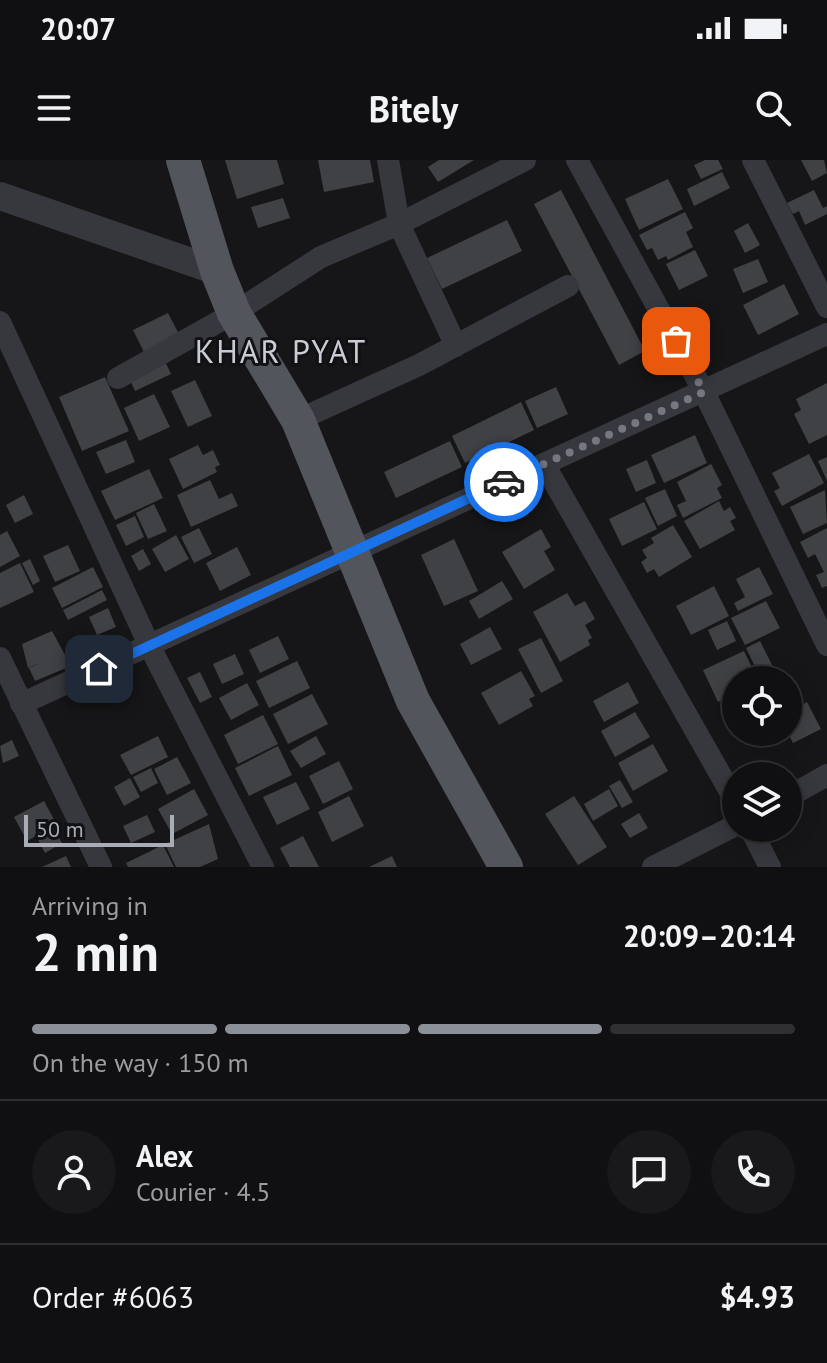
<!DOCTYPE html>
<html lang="en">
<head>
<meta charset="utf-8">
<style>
	:root { --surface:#101012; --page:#19191b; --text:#f1f3f6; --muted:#9c9d9f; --line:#303032; --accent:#8c9099 }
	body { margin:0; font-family:"PT Sans",sans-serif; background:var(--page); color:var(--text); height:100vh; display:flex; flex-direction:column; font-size:30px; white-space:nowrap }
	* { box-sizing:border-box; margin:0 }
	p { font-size:26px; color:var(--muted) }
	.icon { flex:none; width:44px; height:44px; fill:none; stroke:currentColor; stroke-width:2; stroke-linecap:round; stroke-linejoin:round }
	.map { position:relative; height:707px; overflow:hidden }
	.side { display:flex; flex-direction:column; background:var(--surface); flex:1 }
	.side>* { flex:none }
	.fabs { position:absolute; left:722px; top:506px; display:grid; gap:16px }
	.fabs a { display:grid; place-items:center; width:80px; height:80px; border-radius:50%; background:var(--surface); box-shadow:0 4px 20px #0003,0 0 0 2px var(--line); font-size:40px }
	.scale { position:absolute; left:24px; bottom:20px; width:150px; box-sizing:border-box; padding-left:8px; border:4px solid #a8adb8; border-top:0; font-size:22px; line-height:28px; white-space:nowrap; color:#a8adb8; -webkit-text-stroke:6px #111113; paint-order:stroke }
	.pin { position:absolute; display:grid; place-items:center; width:68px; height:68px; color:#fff; margin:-34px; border-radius:16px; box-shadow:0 4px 12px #0006 }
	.courier { position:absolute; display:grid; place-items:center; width:80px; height:80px; margin:-40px; border:6px solid #1a73e8; border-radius:50%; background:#fff; color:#222; box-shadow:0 2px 10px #0007 }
	.headline em { font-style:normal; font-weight:600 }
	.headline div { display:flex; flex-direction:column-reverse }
	.headline { display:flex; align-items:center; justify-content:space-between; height:136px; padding:0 32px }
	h1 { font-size:52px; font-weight:600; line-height:60px }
	.bar { display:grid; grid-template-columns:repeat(4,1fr); gap:12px 8px; align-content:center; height:96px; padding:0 32px }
	.bar i { height:10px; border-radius:6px; background:var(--line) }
	.bar .current { background:var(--accent) }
	.bar p { grid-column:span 4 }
	.line { display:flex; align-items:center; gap:20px; padding:0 32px; border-top:2px solid var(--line) }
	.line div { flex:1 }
	.round { display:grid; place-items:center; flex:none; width:84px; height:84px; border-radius:42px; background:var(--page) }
	.status { display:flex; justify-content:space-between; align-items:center; height:56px; padding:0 40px; background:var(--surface); direction:ltr }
	.status svg { height:22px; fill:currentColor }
	header { display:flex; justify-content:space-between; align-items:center; height:104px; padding:0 32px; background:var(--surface); font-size:36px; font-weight:600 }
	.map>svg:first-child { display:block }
	.building { fill:#404145 }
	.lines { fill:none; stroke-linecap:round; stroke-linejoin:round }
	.minor { stroke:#37383d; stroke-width:22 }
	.tertiary { stroke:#37383d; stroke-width:28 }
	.primary { stroke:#53555c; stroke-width:34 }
	.done { stroke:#757880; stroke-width:8; stroke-dasharray:0 14.4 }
	.route { stroke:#1a73e8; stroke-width:10 }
	.labels { text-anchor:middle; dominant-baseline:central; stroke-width:6; stroke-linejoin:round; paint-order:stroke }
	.quarter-label { font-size:32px; letter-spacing:2px; fill:#c9ccd4; stroke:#111113 }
</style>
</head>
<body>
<div class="status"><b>20:07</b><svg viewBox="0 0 49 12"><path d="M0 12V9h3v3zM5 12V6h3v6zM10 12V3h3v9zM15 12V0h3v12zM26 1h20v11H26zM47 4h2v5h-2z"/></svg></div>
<header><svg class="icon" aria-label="menu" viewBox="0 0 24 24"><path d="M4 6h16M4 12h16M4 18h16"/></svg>Bitely<svg class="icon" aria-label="search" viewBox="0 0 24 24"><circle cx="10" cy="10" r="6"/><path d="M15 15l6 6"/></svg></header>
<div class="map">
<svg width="827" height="707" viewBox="0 0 827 707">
	<rect width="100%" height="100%" fill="#161618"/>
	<g class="building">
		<polygon points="225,0 277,0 284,24 237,39"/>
		<polygon points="318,0 370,0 374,22 324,32"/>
		<polygon points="439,0 474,0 438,22 428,7"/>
		<polygon points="705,0 718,0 723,9 701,19 694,5"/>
		<polygon points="801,0 824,0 827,13 812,21"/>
		<polygon points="722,12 730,28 694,46 687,29"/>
		<polygon points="668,19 683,49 639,70 625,39"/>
		<polygon points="561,30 645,191 619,205 534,44"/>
		<polygon points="814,30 823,48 827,46 827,54 805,65 799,51 793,54 787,43"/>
		<polygon points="283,38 290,58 258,68 251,47"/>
		<polygon points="685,52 693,68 686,72 693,87 668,100 666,96 658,100 652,88 647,90 639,75"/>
		<polygon points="507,60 522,91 442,129 427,98"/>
		<polygon points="748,63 760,85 745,93 734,71"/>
		<polygon points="695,90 708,116 679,130 666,104"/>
		<polygon points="758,99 768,122 743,133 733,109"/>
		<polygon points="784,124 799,154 758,175 743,145"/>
		<polygon points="168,153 180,176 145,194 133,170"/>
		<polygon points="164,199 171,214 135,231 128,215"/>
		<polygon points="105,217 129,271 82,291 59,237"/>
		<polygon points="195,220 212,256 188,267 171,231"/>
		<polygon points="827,223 827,275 809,284 794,254 801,250 796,239"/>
		<polygon points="556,227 568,254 537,268 525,241"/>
		<polygon points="154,234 170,267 139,281 124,248"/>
		<polygon points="521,242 534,270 465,303 452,276"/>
		<polygon points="695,275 707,303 664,323 651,295"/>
		<polygon points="126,280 135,302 106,314 96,292"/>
		<polygon points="450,281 462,307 396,338 384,312"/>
		<polygon points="198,285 203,295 213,290 220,305 215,307 217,312 183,329 169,299"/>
		<polygon points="809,294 824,323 782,346 774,331 780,328 772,313"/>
		<polygon points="827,297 827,321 818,301"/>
		<polygon points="647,300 656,323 636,332 626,309"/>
		<polygon points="711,304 722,325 717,328 722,338 683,358 677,345 686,341 677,322"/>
		<polygon points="149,309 163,338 115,360 101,331"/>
		<polygon points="210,320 219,339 232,333 238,346 191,367 177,335"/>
		<polygon points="665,329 677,356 658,366 645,338"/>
		<polygon points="825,330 827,363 803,374 790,347"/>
		<polygon points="24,335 33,354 15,363 6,345"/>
		<polygon points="719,341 724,351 730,347 736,358 730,361 735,370 700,389 684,361"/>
		<polygon points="644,342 657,369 622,386 609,359"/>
		<polygon points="154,344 167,371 148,379 136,353"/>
		<polygon points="135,356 144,377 126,386 116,365"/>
		<polygon points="673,365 692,397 659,417 654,409 647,413 641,402 647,398 642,390 654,383 651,378"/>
		<polygon points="199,368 212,394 194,403 181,377"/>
		<polygon points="827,368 827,426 822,428 816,415 824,412 815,394 808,398 800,382"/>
		<polygon points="541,369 551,387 544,391 555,410 524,429 502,392"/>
		<polygon points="7,371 20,396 0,407 0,375"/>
		<polygon points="176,375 189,399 165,412 152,389"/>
		<polygon points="454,379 478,431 444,446 421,395"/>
		<polygon points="68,385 80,411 55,422 43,396"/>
		<polygon points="237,387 251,415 220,431 206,403"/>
		<polygon points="143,389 151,404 139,411 131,396"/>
		<polygon points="30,399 40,421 33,425 22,403"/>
		<polygon points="20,403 34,432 0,448 0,413"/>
		<polygon points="93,407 103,427 62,448 52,428"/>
		<polygon points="759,407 773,434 738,451 734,443 745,437 736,419"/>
		<polygon points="502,421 513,439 479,459 469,441"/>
		<polygon points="714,426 729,456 691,475 676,446"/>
		<polygon points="102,430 107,440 68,460 63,450"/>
		<polygon points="567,433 575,446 585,441 595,459 585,465 592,478 588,480 590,485 560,502 533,452"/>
		<polygon points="766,441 780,468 745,485 731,458"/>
		<polygon points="108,448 116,467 97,475 89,457"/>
		<polygon points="727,461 736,481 717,490 708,470"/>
		<polygon points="490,467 502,489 471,505 460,484"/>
		<polygon points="52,471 71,506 35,521 29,508 45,501 28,508 22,484"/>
		<polygon points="278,476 289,499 260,513 249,490"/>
		<polygon points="541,478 563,521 541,533 518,489"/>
		<polygon points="760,481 775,511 760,517 746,488"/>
		<polygon points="744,491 758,520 736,520 736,533 718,542 703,510"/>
		<polygon points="235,494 244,514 222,524 213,504"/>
		<polygon points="297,501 310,528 269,548 256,521"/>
		<polygon points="521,511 535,536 529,539 533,546 499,565 481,533"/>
		<polygon points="200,512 212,537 200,543 187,518"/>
		<polygon points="628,522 639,543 604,562 593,541"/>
		<polygon points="247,523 259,545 231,560 219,538"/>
		<polygon points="312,534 328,564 288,584 273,554"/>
		<polygon points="736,538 736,559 732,561 727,550 735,546 732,540"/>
		<polygon points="807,542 821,569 793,583 788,573 788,552"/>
		<polygon points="635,552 650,577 615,597 601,571"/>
		<polygon points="263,555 278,584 238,604 224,575"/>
		<polygon points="158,576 168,597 131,615 120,595"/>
		<polygon points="316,576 326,594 301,608 290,591"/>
		<polygon points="12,580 19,596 3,603 0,586"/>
		<polygon points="653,584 668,611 633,631 618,603"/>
		<polygon points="278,586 292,615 249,636 235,608"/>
		<polygon points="177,597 191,623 167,635 154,609"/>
		<polygon points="339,601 353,629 323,644 309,616"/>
		<polygon points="151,608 158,623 141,632 133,617"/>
		<polygon points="130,618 140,637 124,646 114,627"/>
		<polygon points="620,620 633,642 622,648 609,626"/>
		<polygon points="296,622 310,649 277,665 263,637"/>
		<polygon points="194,629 208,655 172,674 158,649"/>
		<polygon points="609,629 618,646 593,661 584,644"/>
		<polygon points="349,636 364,666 332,682 318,652"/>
		<polygon points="574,636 607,687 578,705 545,654"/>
		<polygon points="44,641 57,665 53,667 62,683 45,693 36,676 27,681 14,657"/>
		<polygon points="639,653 648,668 630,678 621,664"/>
		<polygon points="147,655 155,672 131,683 123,666"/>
		<polygon points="209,664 218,699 200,707 176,707 165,684"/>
		<polygon points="303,676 319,707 290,707 280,688"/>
		<polygon points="163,685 174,707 128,707 126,703"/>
		<polygon points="66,696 71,707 42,707"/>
		<polygon points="392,696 397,707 369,707"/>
	</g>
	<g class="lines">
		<g class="minor">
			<polyline points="388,0 399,64 456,186"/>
			<polyline points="577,0 704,232 827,485"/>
			<polyline points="753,0 827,147"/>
			<polyline points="0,162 150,487 263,707"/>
			<polyline points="118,218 234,153 321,97 399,64 525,0"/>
			<polyline points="298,260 419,205 568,126"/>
			<polyline points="544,304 736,642"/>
			<polyline points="0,498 101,707"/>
			<polyline points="21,544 827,174"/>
			<polyline points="788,637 827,615"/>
			<polyline points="750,668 770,707"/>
			<polyline points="653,707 736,665"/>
		</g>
		<polyline class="tertiary" points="0,36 217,111"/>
		<polyline class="primary" points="183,0 217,111 234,153 298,260 413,541 506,707"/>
	</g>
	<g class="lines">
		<polyline class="done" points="504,322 704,232 676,181"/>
		<polyline class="route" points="99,509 504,322"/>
	</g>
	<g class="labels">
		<g class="quarter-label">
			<text x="281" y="191">KHAR PYAT</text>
		</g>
	</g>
</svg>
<div class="fabs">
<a><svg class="icon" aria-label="locate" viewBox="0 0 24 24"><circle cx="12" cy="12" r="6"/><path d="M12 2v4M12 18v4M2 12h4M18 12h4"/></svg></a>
<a><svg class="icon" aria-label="layers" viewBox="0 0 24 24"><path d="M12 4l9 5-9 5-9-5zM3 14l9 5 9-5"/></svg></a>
</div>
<div class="scale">50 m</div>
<div class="pin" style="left:676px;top:181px;background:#ea580c"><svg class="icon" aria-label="bag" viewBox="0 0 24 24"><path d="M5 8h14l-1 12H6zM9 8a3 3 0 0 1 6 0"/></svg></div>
<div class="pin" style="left:99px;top:509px;background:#1f2937"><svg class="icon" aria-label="home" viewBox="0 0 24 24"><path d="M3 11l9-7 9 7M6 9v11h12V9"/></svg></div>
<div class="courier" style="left:504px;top:322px"><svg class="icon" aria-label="car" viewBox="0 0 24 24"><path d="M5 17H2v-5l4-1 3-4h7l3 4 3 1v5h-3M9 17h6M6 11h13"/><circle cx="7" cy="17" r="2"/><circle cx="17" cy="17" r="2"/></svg></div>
</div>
<section class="side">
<div class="headline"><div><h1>2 min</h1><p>Arriving in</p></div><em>20:09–20:14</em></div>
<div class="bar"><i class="current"></i><i class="current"></i><i class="current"></i><i></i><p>On the way · 150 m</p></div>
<div class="line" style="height:144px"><a class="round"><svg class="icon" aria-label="person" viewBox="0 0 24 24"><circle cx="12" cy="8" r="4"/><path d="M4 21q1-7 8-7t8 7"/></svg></a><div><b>Alex</b><p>Courier · 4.5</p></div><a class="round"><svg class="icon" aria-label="chat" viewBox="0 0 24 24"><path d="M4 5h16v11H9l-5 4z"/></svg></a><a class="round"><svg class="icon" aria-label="phone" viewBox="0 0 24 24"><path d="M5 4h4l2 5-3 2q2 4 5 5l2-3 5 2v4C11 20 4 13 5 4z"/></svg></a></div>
<div class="line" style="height:104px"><div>Order #6063</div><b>$4.93</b></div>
</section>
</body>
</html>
